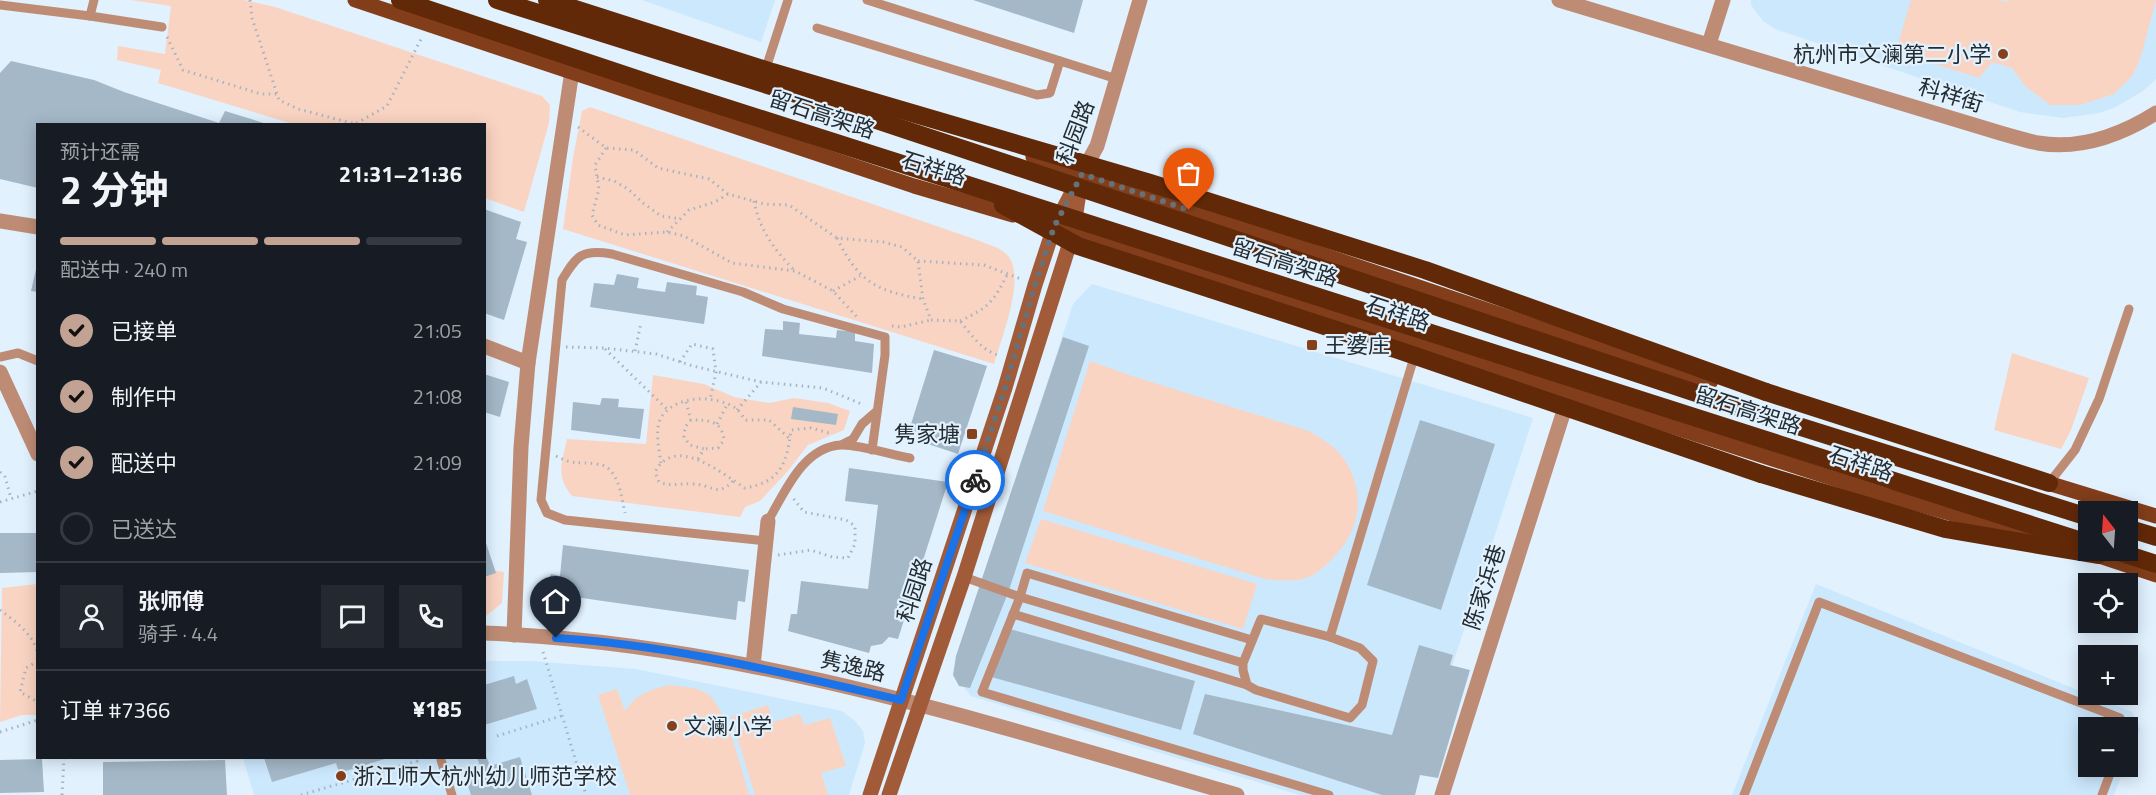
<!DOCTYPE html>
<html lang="zh">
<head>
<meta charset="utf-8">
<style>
	:root { --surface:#171b24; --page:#242831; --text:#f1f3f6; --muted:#9ea1a6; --line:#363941; --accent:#c1a293 }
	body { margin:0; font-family:"Titillium Web","Noto Sans SC",sans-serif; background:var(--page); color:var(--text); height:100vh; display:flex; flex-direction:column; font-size:22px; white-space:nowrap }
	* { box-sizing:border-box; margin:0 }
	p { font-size:20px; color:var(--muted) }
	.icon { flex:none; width:33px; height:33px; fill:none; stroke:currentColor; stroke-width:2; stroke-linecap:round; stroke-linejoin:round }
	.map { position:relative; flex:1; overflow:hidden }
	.panel { position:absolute; left:36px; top:123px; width:450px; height:636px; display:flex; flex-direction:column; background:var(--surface); border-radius:0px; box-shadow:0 3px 15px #0003 }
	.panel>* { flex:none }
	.needle { width:39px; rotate:343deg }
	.buttons { position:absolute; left:2078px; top:501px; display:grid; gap:12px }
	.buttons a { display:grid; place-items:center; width:60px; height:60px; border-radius:0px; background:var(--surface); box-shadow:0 3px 15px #0003; font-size:30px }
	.pin { position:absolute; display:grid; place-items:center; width:51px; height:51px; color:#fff; margin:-62px -26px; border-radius:50% 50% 50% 0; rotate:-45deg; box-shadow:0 0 6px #0007 }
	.pin .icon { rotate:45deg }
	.courier { position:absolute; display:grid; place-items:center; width:60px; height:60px; margin:-30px; border:4px solid #1a73e8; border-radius:50%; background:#fff; color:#222; box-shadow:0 2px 8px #0007 }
	.headline em { font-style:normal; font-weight:700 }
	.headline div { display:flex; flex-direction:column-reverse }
	.headline { display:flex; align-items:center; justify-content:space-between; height:102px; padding:0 24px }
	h1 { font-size:39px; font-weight:700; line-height:45px }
	.bar { display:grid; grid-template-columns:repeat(4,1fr); gap:9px 6px; align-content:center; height:72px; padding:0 24px }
	.bar i { height:8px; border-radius:4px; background:var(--line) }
	.bar .current { background:var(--accent) }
	.bar p { grid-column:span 4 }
	.line { display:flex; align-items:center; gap:15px; padding:0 24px; border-top:2px solid var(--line) }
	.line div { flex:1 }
	.round { display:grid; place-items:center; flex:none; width:63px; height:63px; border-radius:0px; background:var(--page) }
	ol { padding:0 24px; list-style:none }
	li { display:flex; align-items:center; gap:18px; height:66px }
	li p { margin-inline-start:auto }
	li .icon { padding:6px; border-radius:50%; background:var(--accent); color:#111; stroke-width:4 }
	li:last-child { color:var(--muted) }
	li i { width:33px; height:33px; border:3px solid var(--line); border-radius:50% }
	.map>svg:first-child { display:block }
	.built { fill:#cce8fd }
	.green { fill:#fad4c2 }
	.building { fill:#a4b8c7 }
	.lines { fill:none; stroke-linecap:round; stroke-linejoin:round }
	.path { stroke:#a7b4bf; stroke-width:3; stroke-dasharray:1.5 4.5; stroke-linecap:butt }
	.lane { stroke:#be8c75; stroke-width:9 }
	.street { stroke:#be8c75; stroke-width:15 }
	.secondary { stroke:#a25b38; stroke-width:15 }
	.primary { stroke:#823e1a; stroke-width:15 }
	.highway { stroke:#622908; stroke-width:18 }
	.highway-bridge { stroke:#622908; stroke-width:18 }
	.done { stroke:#667179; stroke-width:6; stroke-dasharray:0 10.8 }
	.route { stroke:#1a73e8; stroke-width:8 }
	.poi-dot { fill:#86401b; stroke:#e1f1fe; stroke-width:2 }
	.labels { text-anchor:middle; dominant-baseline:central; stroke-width:4.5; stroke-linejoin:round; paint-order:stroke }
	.poi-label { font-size:22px; fill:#242c32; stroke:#e1f1fe; text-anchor:start }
	.street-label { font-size:22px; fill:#242c32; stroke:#e1f1fe }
</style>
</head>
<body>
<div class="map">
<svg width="2156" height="795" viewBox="0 0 2156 795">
	<rect width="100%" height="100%" fill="#e1f1fe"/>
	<g class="built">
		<polygon points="642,0 775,0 761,42"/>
		<polygon points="1751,0 2156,0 2156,79 2143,91 2116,107 2099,113 2063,118 2020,112 1775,29 1763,21 1751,5"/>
		<polygon points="1092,284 1533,418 1410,795 1300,795 971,696 960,682 955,662 1073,304"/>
		<polygon points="1816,584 2132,712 2140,729 2127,762 2127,728 2088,728 2088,766 2125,767 2114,795 1732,795"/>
		<polygon points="485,661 530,661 636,669 842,711 855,721 863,731 865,743 849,795 254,795 243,758 484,758"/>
	</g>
	<g class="green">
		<polygon points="131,0 244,0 275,7 542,96 550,105 549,123 524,212 485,198 484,124 293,124 158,83 161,70 117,60 118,46 165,54 171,6"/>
		<polygon points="1911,0 1999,0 2007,2 2008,0 2156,0 2141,56 2133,75 2114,94 2080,105 2050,105 2025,86 2012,68 1992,62 1979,78 1896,51"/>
		<path d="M590 107 980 241C988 245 999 247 1005 253 1029 271 1001 339 994 364L563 229 573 158 582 111Z"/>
		<polygon points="2012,353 2089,378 2071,430 2061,449 1994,430"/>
		<path d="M1090 361 1132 376 1309 431C1322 439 1335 446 1344 459 1367 494 1360 531 1332 559 1323 568 1315 576 1302 579 1290 582 1277 580 1265 579L1043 511Z"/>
		<path d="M653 375 704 384 734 397 769 403 794 398 828 403 850 411 844 430 808 445 787 472 760 501 745 507 740 517 572 496C555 475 562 464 567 439L646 444Z"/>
		<polygon points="1041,519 1257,584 1243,629 1025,563"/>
		<polygon points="484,569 504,572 502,603 485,617"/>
		<polygon points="37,584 37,715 22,715 0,722 2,588"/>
		<path d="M670 685C681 687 697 687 706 693 726 705 742 771 749 795H630L598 695 617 689 625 711C636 694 651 689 670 685Z"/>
		<polygon points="768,705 773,722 800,714 804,725 830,718 846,766 821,773 828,795 755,795 731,717"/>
	</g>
	<g class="building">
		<polygon points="973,0 1083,0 1074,33"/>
		<polygon points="11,61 94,80 124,92 219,123 225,111 267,124 38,124 38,188 0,179 0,73"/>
		<polygon points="484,209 521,222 516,239 527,242 504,320 484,313"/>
		<polygon points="37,265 38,265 38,292 31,291"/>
		<polygon points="617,274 639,278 637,288 665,292 667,282 697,286 696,295 708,297 704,324 590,307 594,283 614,285"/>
		<polygon points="783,321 800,323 799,334 836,338 837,330 855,332 855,341 874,344 872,373 762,356 765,329 783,330"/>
		<polygon points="1063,337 1089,346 1008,593 970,688 959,686 953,675 956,656"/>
		<polygon points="934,350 987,366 958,454 907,437"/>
		<polygon points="484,374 509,382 500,417 484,412"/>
		<polygon points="602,398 619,399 618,407 644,409 640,439 571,430 573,402 600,405"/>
		<polygon points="793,407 838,414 836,425 791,419"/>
		<polygon points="1420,420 1495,444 1441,610 1367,585"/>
		<polygon points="849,468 948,482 898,639 889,637 882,644 871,646 869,653 788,631 791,614 797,614 801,581 868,589 878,505 845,501"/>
		<polygon points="0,533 38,533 38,572 0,573"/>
		<polygon points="484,537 496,573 484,577"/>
		<polygon points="563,545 749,570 745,602 738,601 736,620 568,596 548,583 551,574 560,576"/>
		<polygon points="1003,627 1195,681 1181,730 988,676"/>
		<polygon points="1419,645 1453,655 1450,665 1470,670 1438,778 1420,775 1415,795 1382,795 1193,734 1205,694 1392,735"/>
		<polygon points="514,676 516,684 527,679 537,709 484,725 484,685"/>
		<polygon points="484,750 490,766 520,757 532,795 471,795 464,773 481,768 477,758 484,758"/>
		<polygon points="264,758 388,758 339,773 336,763 272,782"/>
		<polygon points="42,759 44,792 0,793 0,760"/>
		<polygon points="225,760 227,795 103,795 103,762"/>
	</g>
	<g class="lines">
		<g class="path">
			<polyline points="250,0 252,18 279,100 298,109 355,124 387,106 422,37"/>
			<polyline points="167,37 183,70 261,94 277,94"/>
			<path d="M578 127 606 148 634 150 658 168 709 179 728 194 764 204 789 205 837 238 883 242 902 247 918 261 923 299 931 320 960 321C971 334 981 350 998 355"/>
			<polyline points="606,148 595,165 599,189 592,215 598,225 625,235 667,232 684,236 732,263 795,271 833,291 857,317"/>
			<polyline points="597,177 614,181 628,189 643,203 661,216 681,219"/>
			<path d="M754 201C759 229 775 251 795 271"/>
			<polyline points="667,232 689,210 715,202 728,194"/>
			<path d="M837 238C858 281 875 291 923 299"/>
			<polyline points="918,261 984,265 1021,279"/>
			<polyline points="833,291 860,276"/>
			<path d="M960 321C991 306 993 302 1008 273"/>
			<polyline points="892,326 901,327 931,320"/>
			<polyline points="566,347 604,348 656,354 693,366 761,382 823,388 864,405"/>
			<polyline points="605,349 669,411"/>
			<polyline points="635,351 641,323"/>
			<polyline points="680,362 692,344 713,349 716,372 710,400"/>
			<polyline points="686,402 691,420"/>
			<polyline points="737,410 761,382"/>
			<polyline points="717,424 727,405"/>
			<path d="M556 456C575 466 577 461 597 464 619 466 621 496 625 513"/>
			<path d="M698 459 704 449 690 445 684 437 685 427 691 420C709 420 722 421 724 440L718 448 704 449"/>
			<path d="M661 463C659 449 654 428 662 416 678 394 717 395 737 409 740 412 743 417 746 420H769L790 439"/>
			<polyline points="0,472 5,477 11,498"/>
			<path d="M733 481C717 498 711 484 693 484 680 483 672 487 659 482L655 472C675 434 721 473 745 488 781 482 787 463 791 430L811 428 829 433 831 436"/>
			<polyline points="0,502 38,491"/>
			<polyline points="778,555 811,550 832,557 848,558 855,544 855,526 846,520 804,512 793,498"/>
			<path d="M0 610C15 621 34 635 38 654"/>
			<polyline points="543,652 586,795"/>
			<polyline points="38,661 26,668 20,692 38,702"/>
			<polyline points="0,732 38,720"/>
			<polyline points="497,736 561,716"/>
			<polyline points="62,795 64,758"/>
			<polyline points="301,795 417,761 416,758"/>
		</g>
		<g class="lane">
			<polyline points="867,0 1117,79"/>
			<polyline points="0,5 90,16 94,0"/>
			<polyline points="90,16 162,27"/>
			<polyline points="817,28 1037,95 1050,93 1060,61"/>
			<polyline points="767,65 788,0"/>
			<polyline points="0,357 18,353 38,361"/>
			<polyline points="843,444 853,439 862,424 877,411"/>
			<polyline points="2049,483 2075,450 2099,399 2129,309"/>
			<path d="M768 521C785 492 803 447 841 445 857 444 893 455 910 458"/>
			<path d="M766 541 565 520 547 513 541 500 562 280C577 255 582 249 612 254L743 292 783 309 885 337V355L872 450"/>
			<polyline points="964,577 1020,597 1243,663 1243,670 1247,685 1256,690 1350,718 1362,705 1373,661 1360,648 1330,637 1261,619 1243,663"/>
			<polyline points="1013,614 1247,685"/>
			<polyline points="1330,637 1415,354"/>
			<polyline points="1252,640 1027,573 1020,597 982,692 1329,795"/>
			<polyline points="441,760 452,795"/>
			<polyline points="1744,795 1819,602 2120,718 2124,728"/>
			<polyline points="2102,795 2113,766"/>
		</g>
		<g class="street">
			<path d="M1559 0 1997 132C2011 136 2024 140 2038 143 2080 150 2121 135 2156 113"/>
			<polyline points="1709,44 1723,0"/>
			<polyline points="1082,173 1097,146 1140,0"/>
			<polyline points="0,221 38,227"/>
			<polyline points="484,346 528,363"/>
			<polyline points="0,372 38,454"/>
			<path d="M484 633C743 643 991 724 1237 795"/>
			<polyline points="514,635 521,447 528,363 572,71"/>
			<polyline points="753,666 768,521"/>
			<polyline points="1442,795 1568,398"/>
		</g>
		<g class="secondary">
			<polyline points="870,795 1005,388 1035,285 1054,227 1080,177"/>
			<polyline points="889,795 964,577 1073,233 1080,186"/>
		</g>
		<g class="primary">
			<polyline points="355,0 914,186 1013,215"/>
			<polyline points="1033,157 1555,333 1711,381"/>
			<polyline points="1057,228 1878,493 2035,537"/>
			<polyline points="2038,480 2156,516"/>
			<polyline points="2087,552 2156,575"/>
		</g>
		<g class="highway">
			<polyline points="1766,392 2049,483"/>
			<polyline points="1761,474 1945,529 2098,555"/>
			<polyline points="2127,528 2156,537"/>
			<polyline points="2113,550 2156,564"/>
		</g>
		<g class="highway-bridge">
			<polyline points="400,0 655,85 2088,543"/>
			<polyline points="497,0 831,105 1747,410 2088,517"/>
			<polyline points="547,0 772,72 1150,183 1425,270 1766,392"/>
			<polyline points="1003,205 1078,246 1398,350 1761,474"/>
		</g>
	</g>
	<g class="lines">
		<polyline class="done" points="975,480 1005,388 1035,285 1054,227 1082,174 1189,210"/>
		<path class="route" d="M556 638C673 645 787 674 901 700L975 480"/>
	</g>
	<g class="poi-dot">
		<circle cx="2003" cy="54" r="6"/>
		<rect x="1306" y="339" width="12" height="12" rx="3"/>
		<rect x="966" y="428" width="12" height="12" rx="3"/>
		<circle cx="672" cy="726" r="6"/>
		<circle cx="341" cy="776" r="6"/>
	</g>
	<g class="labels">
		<g class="poi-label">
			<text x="1991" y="54" text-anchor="end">杭州市文澜第二小学</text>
			<text x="1324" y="345">王婆庄</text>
			<text x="960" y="434" text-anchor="end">隽家塘</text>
			<text x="684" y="726">文澜小学</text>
			<text x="353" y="776">浙江师大杭州幼儿师范学校</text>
		</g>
		<g class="street-label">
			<text transform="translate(1951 95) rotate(17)">科祥街</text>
			<text transform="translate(822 114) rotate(18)">留石高架路</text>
			<text transform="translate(1075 132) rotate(-69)">科园路</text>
			<text transform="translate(934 168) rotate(17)">石祥路</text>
			<text transform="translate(1285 262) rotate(18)">留石高架路</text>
			<text transform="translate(1398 313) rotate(18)">石祥路</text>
			<text transform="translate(1748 410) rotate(18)">留石高架路</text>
			<text transform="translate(1861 463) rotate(18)">石祥路</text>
			<text transform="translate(1484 587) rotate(-72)">陈家浜巷</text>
			<text transform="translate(914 590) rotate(-72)">科园路</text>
			<text transform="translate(853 666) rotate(13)">隽逸路</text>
		</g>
	</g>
</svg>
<div class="buttons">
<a><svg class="needle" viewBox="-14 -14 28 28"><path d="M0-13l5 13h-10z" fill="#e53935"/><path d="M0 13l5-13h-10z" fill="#9ea1a6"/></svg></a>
<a><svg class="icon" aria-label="locate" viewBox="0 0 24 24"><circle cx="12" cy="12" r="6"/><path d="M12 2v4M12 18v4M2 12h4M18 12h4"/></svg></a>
<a>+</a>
<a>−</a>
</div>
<div class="pin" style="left:1189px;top:210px;background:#ea580c"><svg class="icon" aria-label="bag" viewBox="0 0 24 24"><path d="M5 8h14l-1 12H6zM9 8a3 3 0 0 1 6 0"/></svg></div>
<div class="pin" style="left:556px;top:638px;background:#1f2937"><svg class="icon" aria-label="home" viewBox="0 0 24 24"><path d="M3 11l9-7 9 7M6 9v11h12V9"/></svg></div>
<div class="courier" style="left:975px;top:480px"><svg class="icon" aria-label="bike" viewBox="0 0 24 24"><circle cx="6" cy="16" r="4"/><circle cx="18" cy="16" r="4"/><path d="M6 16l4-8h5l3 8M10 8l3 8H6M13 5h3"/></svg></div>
<section class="panel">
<div class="headline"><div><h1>2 分钟</h1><p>预计还需</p></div><em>21:31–21:36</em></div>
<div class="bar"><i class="current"></i><i class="current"></i><i class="current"></i><i></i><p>配送中 · 240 m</p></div>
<ol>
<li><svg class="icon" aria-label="check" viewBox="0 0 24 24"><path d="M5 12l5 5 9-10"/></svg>已接单<p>21:05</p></li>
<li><svg class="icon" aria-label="check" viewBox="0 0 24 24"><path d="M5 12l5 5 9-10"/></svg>制作中<p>21:08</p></li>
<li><svg class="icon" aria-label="check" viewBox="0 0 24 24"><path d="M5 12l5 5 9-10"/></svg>配送中<p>21:09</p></li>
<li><i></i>已送达</li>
</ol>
<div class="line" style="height:108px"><a class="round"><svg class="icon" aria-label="person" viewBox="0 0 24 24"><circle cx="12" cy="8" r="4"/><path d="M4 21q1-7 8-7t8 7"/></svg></a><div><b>张师傅</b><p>骑手 · 4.4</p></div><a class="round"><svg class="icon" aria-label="chat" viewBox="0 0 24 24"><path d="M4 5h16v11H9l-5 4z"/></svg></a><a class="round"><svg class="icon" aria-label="phone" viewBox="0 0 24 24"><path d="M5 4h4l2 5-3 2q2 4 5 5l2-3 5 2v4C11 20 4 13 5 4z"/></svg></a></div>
<div class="line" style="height:78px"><div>订单 #7366</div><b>¥185</b></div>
</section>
</div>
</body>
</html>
